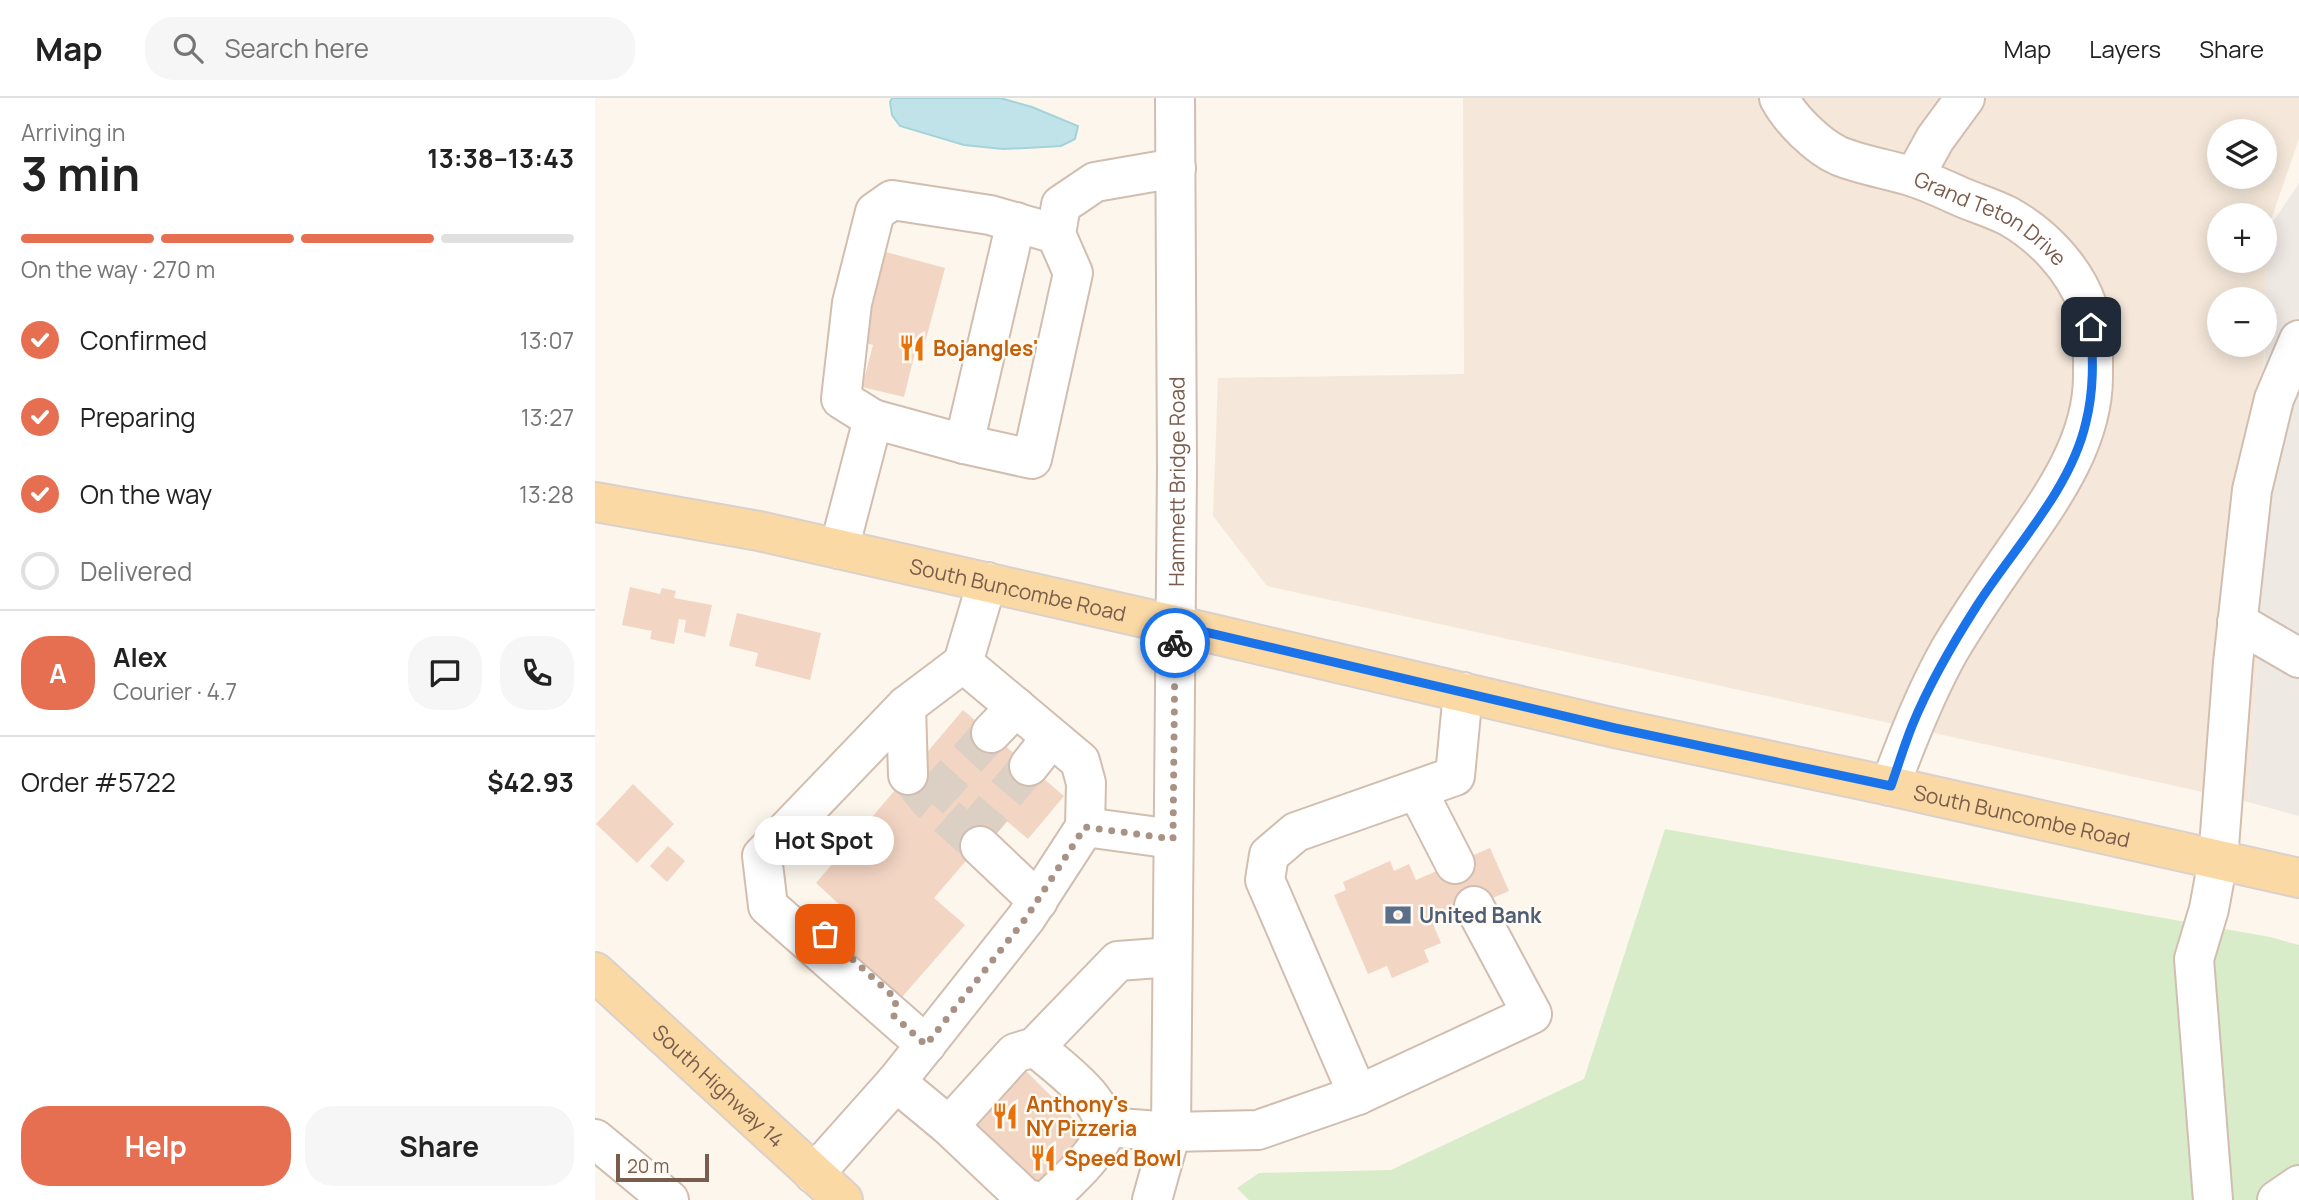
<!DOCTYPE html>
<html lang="en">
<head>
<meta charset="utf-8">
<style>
	:root { --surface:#fff; --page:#f6f6f6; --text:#222; --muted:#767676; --line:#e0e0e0; --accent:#e76f51 }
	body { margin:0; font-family:Manrope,sans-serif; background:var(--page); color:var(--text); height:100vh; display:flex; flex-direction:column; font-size:26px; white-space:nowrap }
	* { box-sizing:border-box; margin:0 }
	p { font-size:23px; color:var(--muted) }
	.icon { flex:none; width:38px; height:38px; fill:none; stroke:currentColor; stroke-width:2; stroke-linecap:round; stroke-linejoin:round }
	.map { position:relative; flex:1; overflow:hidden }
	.panel { display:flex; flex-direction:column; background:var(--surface); width:595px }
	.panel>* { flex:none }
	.tools { position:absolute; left:1612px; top:21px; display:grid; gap:14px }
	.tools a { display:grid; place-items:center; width:70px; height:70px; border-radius:50%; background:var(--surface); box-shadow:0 4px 18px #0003; font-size:35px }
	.scale { position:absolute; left:21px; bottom:18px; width:93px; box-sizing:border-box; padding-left:7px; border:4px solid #7a5c4d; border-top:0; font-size:19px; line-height:24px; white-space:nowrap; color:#7a5c4d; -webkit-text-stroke:5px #fffaf3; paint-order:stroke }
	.pin { position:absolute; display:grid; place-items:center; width:60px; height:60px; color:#fff; margin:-30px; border-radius:14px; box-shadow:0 4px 10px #0006 }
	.courier { position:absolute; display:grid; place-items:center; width:70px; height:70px; margin:-35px; border:5px solid #1a73e8; border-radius:50%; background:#fff; color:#222; box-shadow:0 2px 9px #0007 }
	.bubble { position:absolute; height:49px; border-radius:24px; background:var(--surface); box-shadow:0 4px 18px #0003; font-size:23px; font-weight:700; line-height:49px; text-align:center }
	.summary em { font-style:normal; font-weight:700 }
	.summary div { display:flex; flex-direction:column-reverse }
	.summary { display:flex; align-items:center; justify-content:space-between; height:119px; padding:0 21px }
	h1 { font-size:46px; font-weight:700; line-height:52px }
	.bar { display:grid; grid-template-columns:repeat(4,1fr); gap:10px 7px; align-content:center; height:84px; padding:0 21px }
	.bar i { height:9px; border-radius:5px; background:var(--line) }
	.bar .on { background:var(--accent) }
	.bar p { grid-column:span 4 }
	.line { display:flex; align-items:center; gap:18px; padding:0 21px; border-top:2px solid var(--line) }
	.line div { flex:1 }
	.round { display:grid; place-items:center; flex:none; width:74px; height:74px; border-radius:28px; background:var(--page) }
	ol { padding:0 21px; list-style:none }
	li { display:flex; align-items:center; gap:21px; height:77px }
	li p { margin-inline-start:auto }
	li .icon { padding:7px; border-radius:50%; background:var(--accent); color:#fff; stroke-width:4 }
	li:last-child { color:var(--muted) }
	li i { width:38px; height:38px; border:4px solid var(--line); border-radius:50% }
	.action { display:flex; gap:14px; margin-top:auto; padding:14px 21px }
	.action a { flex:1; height:80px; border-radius:28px; background:var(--accent); color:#fff; font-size:28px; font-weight:700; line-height:80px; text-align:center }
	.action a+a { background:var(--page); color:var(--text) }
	header { display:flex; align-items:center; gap:42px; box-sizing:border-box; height:98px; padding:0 35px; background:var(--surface); border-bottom:2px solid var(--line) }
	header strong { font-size:33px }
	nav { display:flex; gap:38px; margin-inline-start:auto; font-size:24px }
	.search { width:490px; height:63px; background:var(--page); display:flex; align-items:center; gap:18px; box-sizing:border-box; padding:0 24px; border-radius:28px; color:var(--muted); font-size:26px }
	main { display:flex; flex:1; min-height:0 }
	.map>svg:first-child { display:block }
	.residential { fill:#f5e8da; fill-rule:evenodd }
	.industrial { fill:#efe9e4 }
	.green { fill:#d8ecc9 }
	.water { fill:#bfe3e8; stroke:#a5d3da; stroke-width:2 }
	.building { fill:#f3d5c3 }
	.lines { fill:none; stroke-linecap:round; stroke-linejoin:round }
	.minor-tunnel { stroke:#dcd0c4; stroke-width:38; stroke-dasharray:38 19; stroke-linecap:butt }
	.minor-casing { stroke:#d1beb0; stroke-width:42 }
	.major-casing { stroke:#dad1cd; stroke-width:42 }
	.minor { stroke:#fff; stroke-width:38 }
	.major { stroke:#fbd9a5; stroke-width:38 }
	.done { stroke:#a89285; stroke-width:7; stroke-dasharray:0 12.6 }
	.route { stroke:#1a73e8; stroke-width:9 }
	.labels { text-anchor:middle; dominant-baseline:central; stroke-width:5; stroke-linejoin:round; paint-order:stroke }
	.street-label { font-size:21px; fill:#7a5c4d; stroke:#fffaf3 }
	.food-label { font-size:21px; font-weight:bold; fill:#c56008; stroke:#fffaf3; text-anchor:start }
	.service-label { font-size:21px; font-weight:bold; fill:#4e5e75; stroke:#fffaf3; text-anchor:start }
</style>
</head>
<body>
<header>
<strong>Map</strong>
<div class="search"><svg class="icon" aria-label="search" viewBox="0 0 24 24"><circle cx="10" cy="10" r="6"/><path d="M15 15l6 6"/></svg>Search here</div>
<nav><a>Map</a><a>Layers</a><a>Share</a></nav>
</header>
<main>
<section class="panel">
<div class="summary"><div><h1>3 min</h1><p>Arriving in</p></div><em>13:38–13:43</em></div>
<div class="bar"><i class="on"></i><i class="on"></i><i class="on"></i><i></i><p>On the way · 270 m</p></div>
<ol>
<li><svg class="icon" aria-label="check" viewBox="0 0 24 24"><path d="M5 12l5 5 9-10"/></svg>Confirmed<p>13:07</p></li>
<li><svg class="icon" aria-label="check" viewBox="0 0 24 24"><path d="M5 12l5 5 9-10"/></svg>Preparing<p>13:27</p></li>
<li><svg class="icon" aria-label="check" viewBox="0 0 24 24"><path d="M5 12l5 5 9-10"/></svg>On the way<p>13:28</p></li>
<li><i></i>Delivered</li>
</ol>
<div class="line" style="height:126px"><b class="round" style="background:var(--accent);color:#fff">A</b><div><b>Alex</b><p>Courier · 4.7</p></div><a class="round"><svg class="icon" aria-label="chat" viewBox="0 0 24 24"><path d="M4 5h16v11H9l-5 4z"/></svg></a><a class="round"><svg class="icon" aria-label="phone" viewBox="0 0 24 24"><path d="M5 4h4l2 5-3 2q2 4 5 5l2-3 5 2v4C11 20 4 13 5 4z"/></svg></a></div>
<div class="line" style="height:91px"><div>Order #5722</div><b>$42.93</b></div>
<div class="action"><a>Help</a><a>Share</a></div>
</section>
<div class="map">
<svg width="1704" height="1102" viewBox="0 0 1704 1102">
	<rect width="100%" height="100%" fill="#fdf6ec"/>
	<path class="residential" d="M868 0H1704V41L1672 133 1670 242V201H1624V247H1669L1664 537 1653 704 672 488 618 418 623 280 869 276ZM1624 33H1670V79H1624ZM1624 117H1670V163H1624Z"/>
	<polygon class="industrial" points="1704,85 1704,718 1653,704 1664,537 1672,133"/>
	<polygon class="green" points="1070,731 1675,839 1704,847 1704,1102 654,1102 642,1090 664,1075 796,1072 989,981"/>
	<polygon class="water" points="297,0 405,0 437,9 483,28 480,41 466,48 431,50 408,51 369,47 305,28 297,17 295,4"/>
	<g class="building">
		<polygon points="291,154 350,170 327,256 320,254 309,299 267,289 278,247 267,244"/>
		<polygon points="35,489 65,496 67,490 81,493 79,500 117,507 110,539 89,534 91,522 84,521 79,546 55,541 57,533 27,527"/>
		<polygon points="142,515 226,535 215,582 160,568 163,555 134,548"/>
		<polygon points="368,612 469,698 433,741 408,720 339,800 370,827 307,899 226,829 245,807 221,785"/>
		<polygon points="38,686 79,726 42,765 1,726"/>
		<polygon points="73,748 90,763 72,784 55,768"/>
		<polygon points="895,750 914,793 838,826 846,845 829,852 834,864 797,880 792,868 773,876 739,797 751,792 748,784 795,763 799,773 814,766 821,782"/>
		<polygon points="426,968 493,1035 443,1086 375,1019"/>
	</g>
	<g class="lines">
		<g class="minor-tunnel">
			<polyline points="313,677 334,703 385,748"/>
			<polyline points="334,703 396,635"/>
			<polyline points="374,739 434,668"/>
		</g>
		<g class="minor-casing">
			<g id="minor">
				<path id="s1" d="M1184 0C1195 21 1222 48 1244 58 1266 67 1292 71 1315 78 1332 83 1348 91 1364 98 1380 105 1397 110 1413 118 1447 137 1479 170 1492 207 1499 228 1498 254 1498 276 1499 346 1453 405 1415 460 1394 490 1373 521 1354 553 1330 596 1312 642 1295 688"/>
				<polyline points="1319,79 1340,41 1370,0"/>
				<polyline points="278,321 246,301 257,205 280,114 297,102 395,117 461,136"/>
				<polyline points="369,346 421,124"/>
				<polyline points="244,451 278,321 369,346 437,361 478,175 461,136 466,107 500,84 581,70"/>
				<polyline points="1642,524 1704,560"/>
				<polyline points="368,565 485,663 491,685 490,729"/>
				<polyline points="311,608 313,677"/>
				<polyline points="396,635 421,609"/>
				<polyline points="434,668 456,640"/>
				<polyline points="822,692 860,766"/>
				<polyline points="385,748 443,803"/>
				<polyline points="331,947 173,808 167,758 311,608 368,565 392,484"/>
				<path d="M440 949C463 969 527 1012 504 1046 492 1066 472 1083 456 1099L451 1102"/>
				<polyline points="301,984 354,1028 430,1100 437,1102"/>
				<polyline points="763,997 670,782 674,757 701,734 860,678 868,594"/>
				<polyline points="354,1028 420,955 440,949 523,863 577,859"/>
				<polyline points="511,1029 576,1034 663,1032 763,997 937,916 879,808"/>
				<polyline points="0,1041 74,1102"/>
				<polyline points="219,1076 301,984 431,820 490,729 578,741"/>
				<path id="s2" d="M557 1102 576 1034 582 372 580 0"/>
				<polyline points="1618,1102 1599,861 1614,811 1623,762 1638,565 1657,392 1679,301 1704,242"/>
				<polyline points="1682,1102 1704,1087"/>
			</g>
		</g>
		<g class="major-casing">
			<g id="major">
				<path id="s3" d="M0 404 164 433 580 527 1020 630 1295 688 1704 780"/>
				<path id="s4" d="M0 874 248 1102"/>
			</g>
		</g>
		<use href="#minor" class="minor"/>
		<use href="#major" class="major"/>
	</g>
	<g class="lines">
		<polyline class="done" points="230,836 301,901 299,918 331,947 431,820 490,729 578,741 580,545"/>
		<path class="route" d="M580 545V527L1020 630 1296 688C1303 668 1309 648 1317 628 1334 586 1358 545 1383 506 1419 450 1476 391 1491 324 1499 292 1498 262 1496 229"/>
	</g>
	<defs>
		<g id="restaurant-bare" transform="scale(2.1)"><path d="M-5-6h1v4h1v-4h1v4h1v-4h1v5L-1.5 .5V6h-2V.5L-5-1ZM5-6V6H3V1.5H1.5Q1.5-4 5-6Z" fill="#e8710a" stroke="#fffaf3" stroke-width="2.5" paint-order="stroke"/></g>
		<g id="bank-bare" transform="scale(2.1)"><path d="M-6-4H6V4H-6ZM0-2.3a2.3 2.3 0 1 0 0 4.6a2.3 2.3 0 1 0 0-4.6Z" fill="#5c6f8a" stroke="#fffaf3" stroke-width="2.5" paint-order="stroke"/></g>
	</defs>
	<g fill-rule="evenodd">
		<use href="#restaurant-bare" x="317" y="250"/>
		<use href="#bank-bare" x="803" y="817"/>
		<use href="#restaurant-bare" x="410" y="1018"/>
		<use href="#restaurant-bare" x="448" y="1060"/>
	</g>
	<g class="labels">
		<g class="street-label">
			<text stroke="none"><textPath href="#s1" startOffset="250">Grand Teton Drive</textPath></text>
			<text stroke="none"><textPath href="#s2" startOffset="721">Hammett Bridge Road</textPath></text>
			<text stroke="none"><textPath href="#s3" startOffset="432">South Buncombe Road</textPath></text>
			<text stroke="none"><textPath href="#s3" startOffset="1461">South Buncombe Road</textPath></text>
			<text stroke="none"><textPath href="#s4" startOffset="168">South Highway 14</textPath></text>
		</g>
		<g class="food-label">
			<text x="338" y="250">Bojangles'</text>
			<text x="431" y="1006">Anthony's<tspan x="431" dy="24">NY Pizzeria</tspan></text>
			<text x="469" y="1060">Speed Bowl</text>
		</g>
		<g class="service-label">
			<text x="824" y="817">United Bank</text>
		</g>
	</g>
</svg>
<div class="tools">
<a><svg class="icon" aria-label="layers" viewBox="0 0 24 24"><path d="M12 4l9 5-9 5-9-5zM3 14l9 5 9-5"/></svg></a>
<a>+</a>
<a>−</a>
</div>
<div class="scale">20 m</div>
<div class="pin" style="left:230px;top:836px;background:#ea580c"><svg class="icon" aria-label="bag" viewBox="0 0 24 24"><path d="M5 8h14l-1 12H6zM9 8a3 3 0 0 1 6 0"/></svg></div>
<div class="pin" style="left:1496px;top:229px;background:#1f2937"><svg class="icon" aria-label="home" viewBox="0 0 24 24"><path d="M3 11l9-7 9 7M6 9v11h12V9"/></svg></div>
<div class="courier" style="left:580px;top:545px"><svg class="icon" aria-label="bike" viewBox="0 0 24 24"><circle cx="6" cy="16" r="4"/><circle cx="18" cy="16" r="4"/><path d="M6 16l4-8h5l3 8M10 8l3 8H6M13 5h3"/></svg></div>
<div class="bubble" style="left:159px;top:718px;width:140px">Hot Spot</div>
</div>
</main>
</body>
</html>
